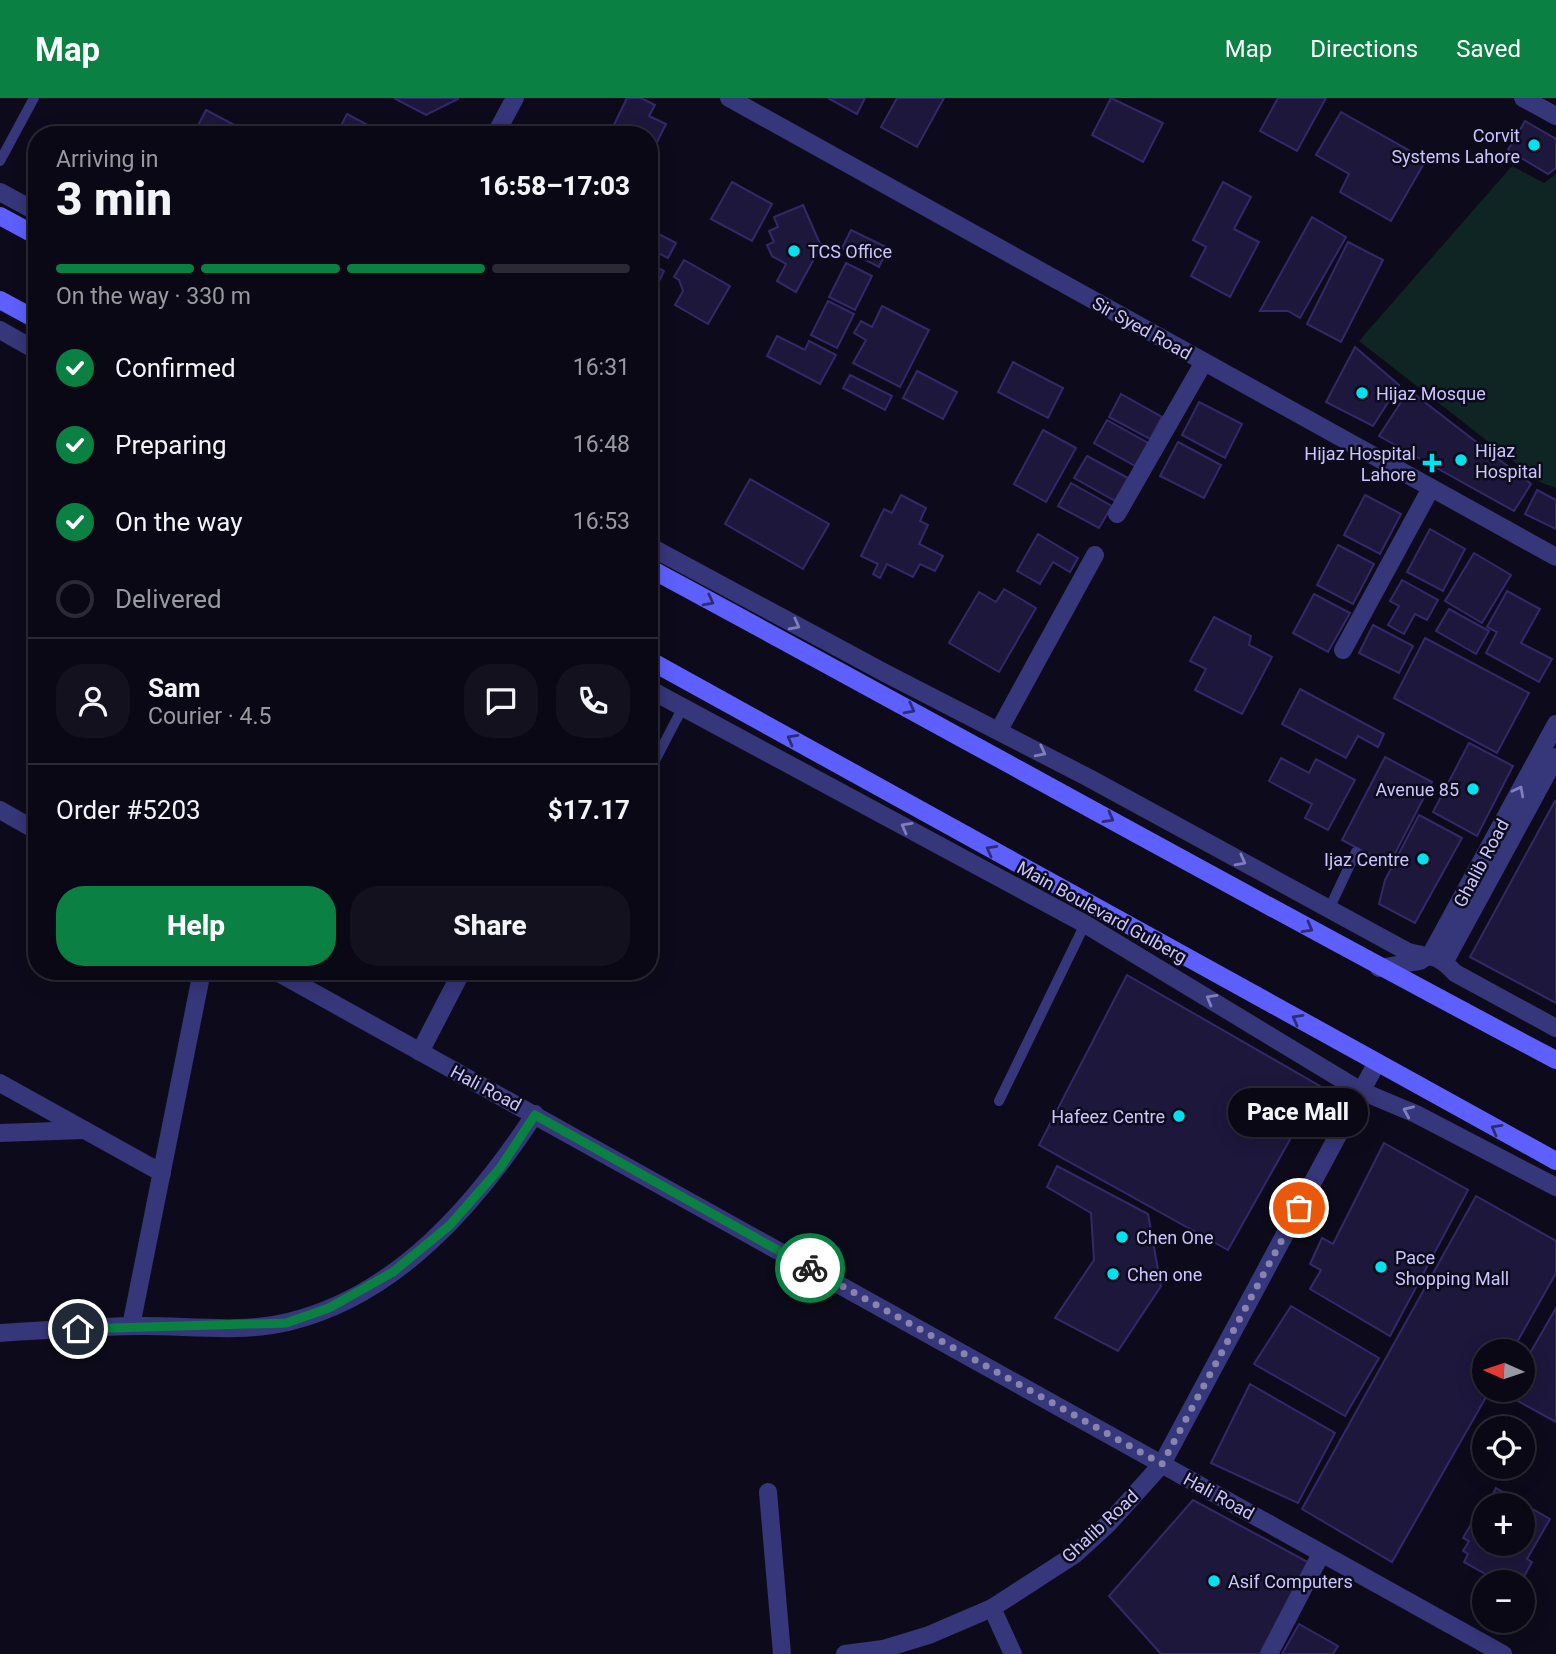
<!DOCTYPE html>
<html lang="en">
<head>
<meta charset="utf-8">
<style>
	:root { --surface:#0a0814; --page:#13111d; --text:#f1f3f6; --muted:#999aa0; --line:#2a2934; --accent:#0b8043 }
	body { margin:0; font-family:Roboto,sans-serif; background:var(--page); color:var(--text); height:100vh; display:flex; flex-direction:column; font-size:26px; white-space:nowrap }
	* { box-sizing:border-box; margin:0 }
	p { font-size:23px; color:var(--muted) }
	.icon { flex:none; width:38px; height:38px; fill:none; stroke:currentColor; stroke-width:2; stroke-linecap:round; stroke-linejoin:round }
	.map { position:relative; flex:1; overflow:hidden }
	.drawer { position:absolute; left:28px; top:28px; width:630px; height:854px; display:flex; flex-direction:column; background:var(--surface); border-radius:28px; box-shadow:0 4px 18px #0003,0 0 0 2px var(--line) }
	.drawer>* { flex:none }
	.needle { width:46px; rotate:273deg }
	.buttons { position:absolute; left:1472px; top:1241px; display:grid; gap:14px }
	.buttons a { display:grid; place-items:center; width:63px; height:63px; border-radius:50%; background:var(--surface); box-shadow:0 4px 18px #0003,0 0 0 2px var(--line); font-size:35px }
	.pin { position:absolute; display:grid; place-items:center; width:60px; height:60px; color:#fff; margin:-30px; border:4px solid #fff; border-radius:50%; box-shadow:0 2px 7px #0007 }
	.courier { position:absolute; display:grid; place-items:center; width:70px; height:70px; margin:-35px; border:5px solid #0b8043; border-radius:50%; background:#fff; color:#222; box-shadow:0 2px 9px #0007 }
	.bubble { position:absolute; height:49px; border-radius:24px; background:var(--surface); box-shadow:0 4px 18px #0003,0 0 0 2px var(--line); font-size:23px; font-weight:800; line-height:49px; text-align:center }
	.head em { font-style:normal; font-weight:800 }
	.head div { display:flex; flex-direction:column-reverse }
	.head { display:flex; align-items:center; justify-content:space-between; height:119px; padding:0 28px }
	h1 { font-size:46px; font-weight:800; line-height:52px }
	.bar { display:grid; grid-template-columns:repeat(4,1fr); gap:10px 7px; align-content:center; height:84px; padding:0 28px }
	.bar i { height:9px; border-radius:5px; background:var(--line) }
	.bar .current { background:var(--accent) }
	.bar p { grid-column:span 4 }
	.line { display:flex; align-items:center; gap:18px; padding:0 28px; border-top:2px solid var(--line) }
	.line div { flex:1 }
	.round { display:grid; place-items:center; flex:none; width:74px; height:74px; border-radius:28px; background:var(--page) }
	ol { padding:0 28px; list-style:none }
	li { display:flex; align-items:center; gap:21px; height:77px }
	li p { margin-inline-start:auto }
	li .icon { padding:7px; border-radius:50%; background:var(--accent); color:#fff; stroke-width:4 }
	li:last-child { color:var(--muted) }
	li i { width:38px; height:38px; border:4px solid var(--line); border-radius:50% }
	.button { display:flex; gap:14px; margin-top:auto; padding:14px 28px }
	.button a { flex:1; height:80px; border-radius:28px; background:var(--accent); color:#fff; font-size:28px; font-weight:800; line-height:80px; text-align:center }
	.button a+a { background:var(--page); color:var(--text) }
	header { display:flex; align-items:center; gap:42px; box-sizing:border-box; height:98px; padding:0 35px; background:var(--accent); color:#fff }
	header strong { font-size:33px }
	nav { display:flex; gap:38px; margin-inline-start:auto; font-size:24px }
	.map>svg:first-child { display:block }
	.green { fill:#0e2523 }
	.building { fill:#1d173c; stroke:#332968; stroke-width:2 }
	.lines { fill:none; stroke-linecap:round; stroke-linejoin:round }
	.service { stroke:#36367a; stroke-width:10 }
	.minor { stroke:#36367a; stroke-width:18 }
	.tertiary { stroke:#36367a; stroke-width:18 }
	.secondary { stroke:#5d60fe; stroke-width:18 }
	.oneway { stroke:#2d2d76 }
	.oneway2 { stroke:#807ebc }
	.done { stroke:#8884af; stroke-width:7; stroke-dasharray:0 12.6 }
	.route { stroke:#0b8043; stroke-width:9 }
	.poi-dot { fill:#01e2ef; stroke:#0d0b1b; stroke-width:2.5 }
	.labels { text-anchor:middle; dominant-baseline:central; stroke-width:5; stroke-linejoin:round; paint-order:stroke }
	.poi-label { font-size:18px; fill:#cac5ff; stroke:#0d0b1b; text-anchor:start }
	.street-label { font-size:18px; fill:#cac5ff; stroke:#0d0b1b }
</style>
</head>
<body>
<header>
<strong>Map</strong>
<nav><a>Map</a><a>Directions</a><a>Saved</a></nav>
</header>
<div class="map">
<svg width="1556" height="1556" viewBox="0 0 1556 1556">
	<rect width="100%" height="100%" fill="#0d0b1b"/>
	<polygon class="green" points="1512,68 1544,85 1556,76 1556,390 1540,384 1359,243"/>
	<g class="building">
		<polygon points="394,0 458,0 458,1 426,17"/>
		<polygon points="627,0 641,0 655,7 649,18 666,26 649,60 649,37 609,37"/>
		<polygon points="828,0 865,0 857,16"/>
		<polygon points="897,0 944,0 917,49 881,29"/>
		<polygon points="1111,0 1163,25 1143,64 1092,37"/>
		<polygon points="1278,0 1326,0 1297,53 1260,33"/>
		<polygon points="206,12 244,32 242,37 193,37"/>
		<polygon points="1341,14 1426,62 1391,123 1340,94 1349,76 1316,57"/>
		<polygon points="347,16 386,37 336,37"/>
		<polygon points="1525,23 1556,41 1556,70 1548,76 1508,52"/>
		<polygon points="732,84 772,106 752,143 711,121"/>
		<polygon points="1223,84 1251,99 1234,131 1259,144 1230,199 1191,178 1206,149 1193,142"/>
		<polygon points="803,107 821,148 796,194 777,183 786,166 772,158 767,147 774,144 769,133 778,129 774,119"/>
		<polygon points="1312,119 1346,139 1300,220 1288,213 1260,213"/>
		<polygon points="649,131 676,145 668,160 656,154 650,166 664,173 654,194 649,192"/>
		<polygon points="851,132 888,150 879,169 842,150"/>
		<polygon points="1348,144 1383,162 1341,244 1307,226"/>
		<polygon points="684,162 730,188 708,226 675,207 683,193 679,182 674,179"/>
		<polygon points="846,165 872,178 855,212 829,199"/>
		<polygon points="828,203 854,216 837,250 811,237"/>
		<polygon points="882,208 929,232 900,289 853,265 866,242 854,235 861,223 872,229"/>
		<polygon points="777,238 805,252 809,243 836,257 820,286 767,258"/>
		<polygon points="1355,249 1399,287 1373,328 1326,304"/>
		<polygon points="1013,264 1063,290 1048,320 998,294"/>
		<polygon points="917,273 957,294 943,321 903,300"/>
		<polygon points="850,277 892,298 885,312 843,290"/>
		<polygon points="1409,292 1531,386 1514,413 1379,338"/>
		<polygon points="1121,296 1162,319 1150,341 1109,319"/>
		<polygon points="1199,304 1242,326 1225,360 1182,337"/>
		<polygon points="1107,322 1148,345 1135,368 1094,345"/>
		<polygon points="1043,332 1076,350 1046,404 1014,386"/>
		<polygon points="1178,344 1221,367 1204,400 1160,378"/>
		<polygon points="1087,358 1128,380 1115,403 1074,380"/>
		<polygon points="750,381 829,426 803,471 725,426"/>
		<polygon points="1071,385 1112,408 1099,430 1058,408"/>
		<polygon points="1537,392 1556,402 1556,431 1525,416"/>
		<polygon points="901,397 926,410 920,423 928,427 919,446 943,458 935,473 920,466 913,479 887,466 880,480 873,476 878,466 861,458 884,411 892,415"/>
		<polygon points="1365,397 1401,416 1380,456 1344,437"/>
		<polygon points="1430,431 1465,451 1443,493 1407,474"/>
		<polygon points="1038,436 1078,460 1070,474 1053,464 1040,486 1017,473"/>
		<polygon points="1338,447 1374,466 1353,506 1317,487"/>
		<polygon points="1474,455 1511,477 1482,525 1445,503"/>
		<polygon points="1402,482 1438,502 1427,522 1415,516 1404,536 1388,527 1399,508 1390,503"/>
		<polygon points="1004,491 1036,510 999,574 949,545 979,494 996,504"/>
		<polygon points="1507,493 1540,511 1521,545 1552,561 1539,584 1486,555 1497,534 1487,529"/>
		<polygon points="1314,496 1350,515 1328,554 1293,535"/>
		<polygon points="1449,511 1489,533 1476,556 1436,533"/>
		<polygon points="1214,519 1251,538 1249,547 1272,559 1242,616 1195,592 1206,571 1190,563"/>
		<polygon points="1373,527 1413,548 1399,575 1359,555"/>
		<polygon points="1425,540 1529,595 1497,655 1394,600"/>
		<polygon points="1300,591 1384,636 1378,649 1358,638 1346,660 1282,626"/>
		<polygon points="1469,645 1513,668 1477,738 1433,714"/>
		<polygon points="1385,659 1432,684 1389,767 1342,742"/>
		<polygon points="1281,660 1309,675 1316,661 1355,682 1328,732 1305,720 1312,706 1269,683"/>
		<polygon points="1555,703 1556,704 1556,905 1470,859"/>
		<polygon points="1419,717 1462,740 1415,825 1379,806 1385,782"/>
		<polygon points="1127,877 1320,988 1228,1152 1039,1047"/>
		<polygon points="1384,1045 1468,1092 1390,1238 1310,1191 1321,1172 1310,1166 1322,1140 1333,1146"/>
		<polygon points="1057,1068 1148,1116 1161,1188 1118,1253 1055,1220 1094,1162 1091,1115 1047,1089"/>
		<polygon points="1476,1098 1556,1143 1556,1175 1512,1253 1484,1253 1484,1292 1490,1292 1392,1464 1302,1411"/>
		<polygon points="1291,1208 1379,1260 1345,1318 1254,1266"/>
		<polygon points="1556,1210 1556,1324 1507,1297 1510,1292 1522,1292 1522,1269"/>
		<polygon points="1250,1286 1335,1335 1298,1405 1211,1365"/>
		<polygon points="1496,1390 1550,1421 1527,1461 1532,1464 1521,1484 1511,1478 1508,1484 1500,1484 1464,1464 1468,1456 1463,1453 1469,1443 1463,1440 1473,1423 1484,1429 1484,1446 1522,1446 1522,1407 1487,1407"/>
		<polygon points="1193,1402 1315,1468 1267,1556 1161,1556 1109,1498"/>
		<polygon points="1299,1526 1338,1548 1333,1556 1282,1556"/>
	</g>
	<g class="lines">
		<g class="service">
			<polyline points="0,63 34,0"/>
			<polyline points="649,674 683,609"/>
			<polyline points="1329,811 1356,754"/>
			<polyline points="999,1003 1085,826"/>
		</g>
		<g class="minor">
			<polyline points="729,0 1556,459"/>
			<polyline points="1523,0 1556,18"/>
			<polyline points="495,37 515,0"/>
			<polyline points="0,94 37,114"/>
			<polyline points="0,232 37,253"/>
			<polyline points="1117,416 1204,264"/>
			<path d="M649 448 885 575 1089 680 1408 854C1432 861 1436 854 1455 875L1556 930"/>
			<polyline points="1343,552 1431,390"/>
			<polyline points="649,591 1085,826 1361,993 1416,1016 1556,1089"/>
			<polyline points="999,632 1095,457"/>
			<polyline points="420,954 462,873"/>
			<polyline points="0,985 162,1075"/>
			<polyline points="0,1035 84,1032"/>
			<polyline points="131,1228 202,873"/>
			<path d="M0 1235C48 1232 96 1228 144 1228 190 1228 243 1235 288 1224 397 1198 476 1106 535 1016"/>
			<polyline points="768,1394 782,1556"/>
			<polyline points="1269,1556 1321,1456"/>
		</g>
		<g class="tertiary">
			<polyline points="0,712 37,733"/>
			<polyline points="1445,863 1556,659"/>
			<polyline points="1379,870 1420,863 1431,856 1556,626"/>
			<polyline points="275,873 1503,1556"/>
			<polyline points="992,1510 1013,1556"/>
			<polyline points="845,1556 883,1551 929,1537 992,1510 1074,1457 1109,1425 1162,1366 1376,966"/>
		</g>
		<g class="secondary">
			<polyline points="0,118 37,138"/>
			<polyline points="0,202 37,222"/>
			<path d="M649 470C952 633 1252 802 1556 962"/>
			<polyline points="649,562 1556,1063"/>
		</g>
	</g>
	<defs><path id="oneway-chevron" d="M-2-3.5L2.5 0L-2 3.5" fill="none" stroke-width="1.6" stroke-linecap="round" stroke-linejoin="round" transform="scale(1.75)"/></defs>
	<g class="oneway">
		<use href="#oneway-chevron" transform="translate(709 503) rotate(28)"/>
		<use href="#oneway-chevron" transform="translate(910 611) rotate(28)"/>
		<use href="#oneway-chevron" transform="translate(792 641) rotate(-151)"/>
		<use href="#oneway-chevron" transform="translate(1109 720) rotate(29)"/>
		<use href="#oneway-chevron" transform="translate(991 752) rotate(-151)"/>
		<use href="#oneway-chevron" transform="translate(1308 830) rotate(29)"/>
		<use href="#oneway-chevron" transform="translate(1297 921) rotate(-151)"/>
		<use href="#oneway-chevron" transform="translate(1496 1031) rotate(-151)"/>
	</g>
	<g class="oneway2">
		<use href="#oneway-chevron" transform="translate(795 527) rotate(28)"/>
		<use href="#oneway-chevron" transform="translate(1041 654) rotate(27)"/>
		<use href="#oneway-chevron" transform="translate(1519 693) rotate(-62)"/>
		<use href="#oneway-chevron" transform="translate(906 729) rotate(-151)"/>
		<use href="#oneway-chevron" transform="translate(1241 763) rotate(28)"/>
		<use href="#oneway-chevron" transform="translate(1211 901) rotate(-150)"/>
		<use href="#oneway-chevron" transform="translate(1408 1013) rotate(-156)"/>
	</g>
	<g class="lines">
		<polyline class="done" points="810,1170 1162,1366 1299,1110"/>
		<polyline class="route" points="78,1231 286,1225 329,1210 393,1174 450,1127 500,1070 535,1017 810,1170"/>
	</g>
	<g class="poi-dot">
		<circle cx="1534" cy="47" r="7"/>
		<circle cx="794" cy="153" r="7"/>
		<circle cx="1362" cy="295" r="7"/>
		<circle cx="1461" cy="362" r="7"/>
		<path d="M1428.5 354.5h7v7h7v7h-7v7h-7v-7h-7v-7h7z"/>
		<circle cx="1473" cy="691" r="7"/>
		<circle cx="1423" cy="761" r="7"/>
		<circle cx="1179" cy="1018" r="7"/>
		<circle cx="1122" cy="1139" r="7"/>
		<circle cx="1381" cy="1169" r="7"/>
		<circle cx="1113" cy="1176" r="7"/>
		<circle cx="1214" cy="1483" r="7"/>
	</g>
	<g class="labels">
		<g class="poi-label">
			<text x="1520" y="37" text-anchor="end">Corvit<tspan x="1520" dy="21">Systems Lahore</tspan></text>
			<text x="808" y="153">TCS Office</text>
			<text x="1376" y="295">Hijaz Mosque</text>
			<text x="1475" y="352">Hijaz<tspan x="1475" dy="21">Hospital</tspan></text>
			<text x="1416" y="355" text-anchor="end">Hijaz Hospital<tspan x="1416" dy="21">Lahore</tspan></text>
			<text x="1459" y="691" text-anchor="end">Avenue 85</text>
			<text x="1409" y="761" text-anchor="end">Ijaz Centre</text>
			<text x="1165" y="1018" text-anchor="end">Hafeez Centre</text>
			<text x="1136" y="1139">Chen One</text>
			<text x="1395" y="1159">Pace<tspan x="1395" dy="21">Shopping Mall</tspan></text>
			<text x="1127" y="1176">Chen one</text>
			<text x="1228" y="1483">Asif Computers</text>
		</g>
		<g class="street-label">
			<text transform="translate(1142 230) rotate(29)">Sir Syed Road</text>
			<text transform="translate(1481 765) rotate(-62)">Ghalib Road</text>
			<text transform="translate(1102 814) rotate(29)">Main Boulevard Gulberg</text>
			<text transform="translate(486 990) rotate(28)">Hali Road</text>
			<text transform="translate(1219 1398) rotate(29)">Hali Road</text>
			<text transform="translate(1100 1428) rotate(-43)">Ghalib Road</text>
		</g>
	</g>
</svg>
<div class="buttons">
<a><svg class="needle" viewBox="-14 -14 28 28"><path d="M0-13l5 13h-10z" fill="#e53935"/><path d="M0 13l5-13h-10z" fill="#999aa0"/></svg></a>
<a><svg class="icon" aria-label="locate" viewBox="0 0 24 24"><circle cx="12" cy="12" r="6"/><path d="M12 2v4M12 18v4M2 12h4M18 12h4"/></svg></a>
<a>+</a>
<a>−</a>
</div>
<div class="pin" style="left:1299px;top:1110px;background:#ea580c"><svg class="icon" aria-label="bag" viewBox="0 0 24 24"><path d="M5 8h14l-1 12H6zM9 8a3 3 0 0 1 6 0"/></svg></div>
<div class="pin" style="left:78px;top:1231px;background:#1f2937"><svg class="icon" aria-label="home" viewBox="0 0 24 24"><path d="M3 11l9-7 9 7M6 9v11h12V9"/></svg></div>
<div class="courier" style="left:810px;top:1170px"><svg class="icon" aria-label="bike" viewBox="0 0 24 24"><circle cx="6" cy="16" r="4"/><circle cx="18" cy="16" r="4"/><path d="M6 16l4-8h5l3 8M10 8l3 8H6M13 5h3"/></svg></div>
<div class="bubble" style="left:1228px;top:990px;width:140px">Pace Mall</div>
<section class="drawer">
<div class="head"><div><h1>3 min</h1><p>Arriving in</p></div><em>16:58–17:03</em></div>
<div class="bar"><i class="current"></i><i class="current"></i><i class="current"></i><i></i><p>On the way · 330 m</p></div>
<ol>
<li><svg class="icon" aria-label="check" viewBox="0 0 24 24"><path d="M5 12l5 5 9-10"/></svg>Confirmed<p>16:31</p></li>
<li><svg class="icon" aria-label="check" viewBox="0 0 24 24"><path d="M5 12l5 5 9-10"/></svg>Preparing<p>16:48</p></li>
<li><svg class="icon" aria-label="check" viewBox="0 0 24 24"><path d="M5 12l5 5 9-10"/></svg>On the way<p>16:53</p></li>
<li><i></i>Delivered</li>
</ol>
<div class="line" style="height:126px"><a class="round"><svg class="icon" aria-label="person" viewBox="0 0 24 24"><circle cx="12" cy="8" r="4"/><path d="M4 21q1-7 8-7t8 7"/></svg></a><div><b>Sam</b><p>Courier · 4.5</p></div><a class="round"><svg class="icon" aria-label="chat" viewBox="0 0 24 24"><path d="M4 5h16v11H9l-5 4z"/></svg></a><a class="round"><svg class="icon" aria-label="phone" viewBox="0 0 24 24"><path d="M5 4h4l2 5-3 2q2 4 5 5l2-3 5 2v4C11 20 4 13 5 4z"/></svg></a></div>
<div class="line" style="height:91px"><div>Order #5203</div><b>$17.17</b></div>
<div class="button"><a>Help</a><a>Share</a></div>
</section>
</div>
</body>
</html>
